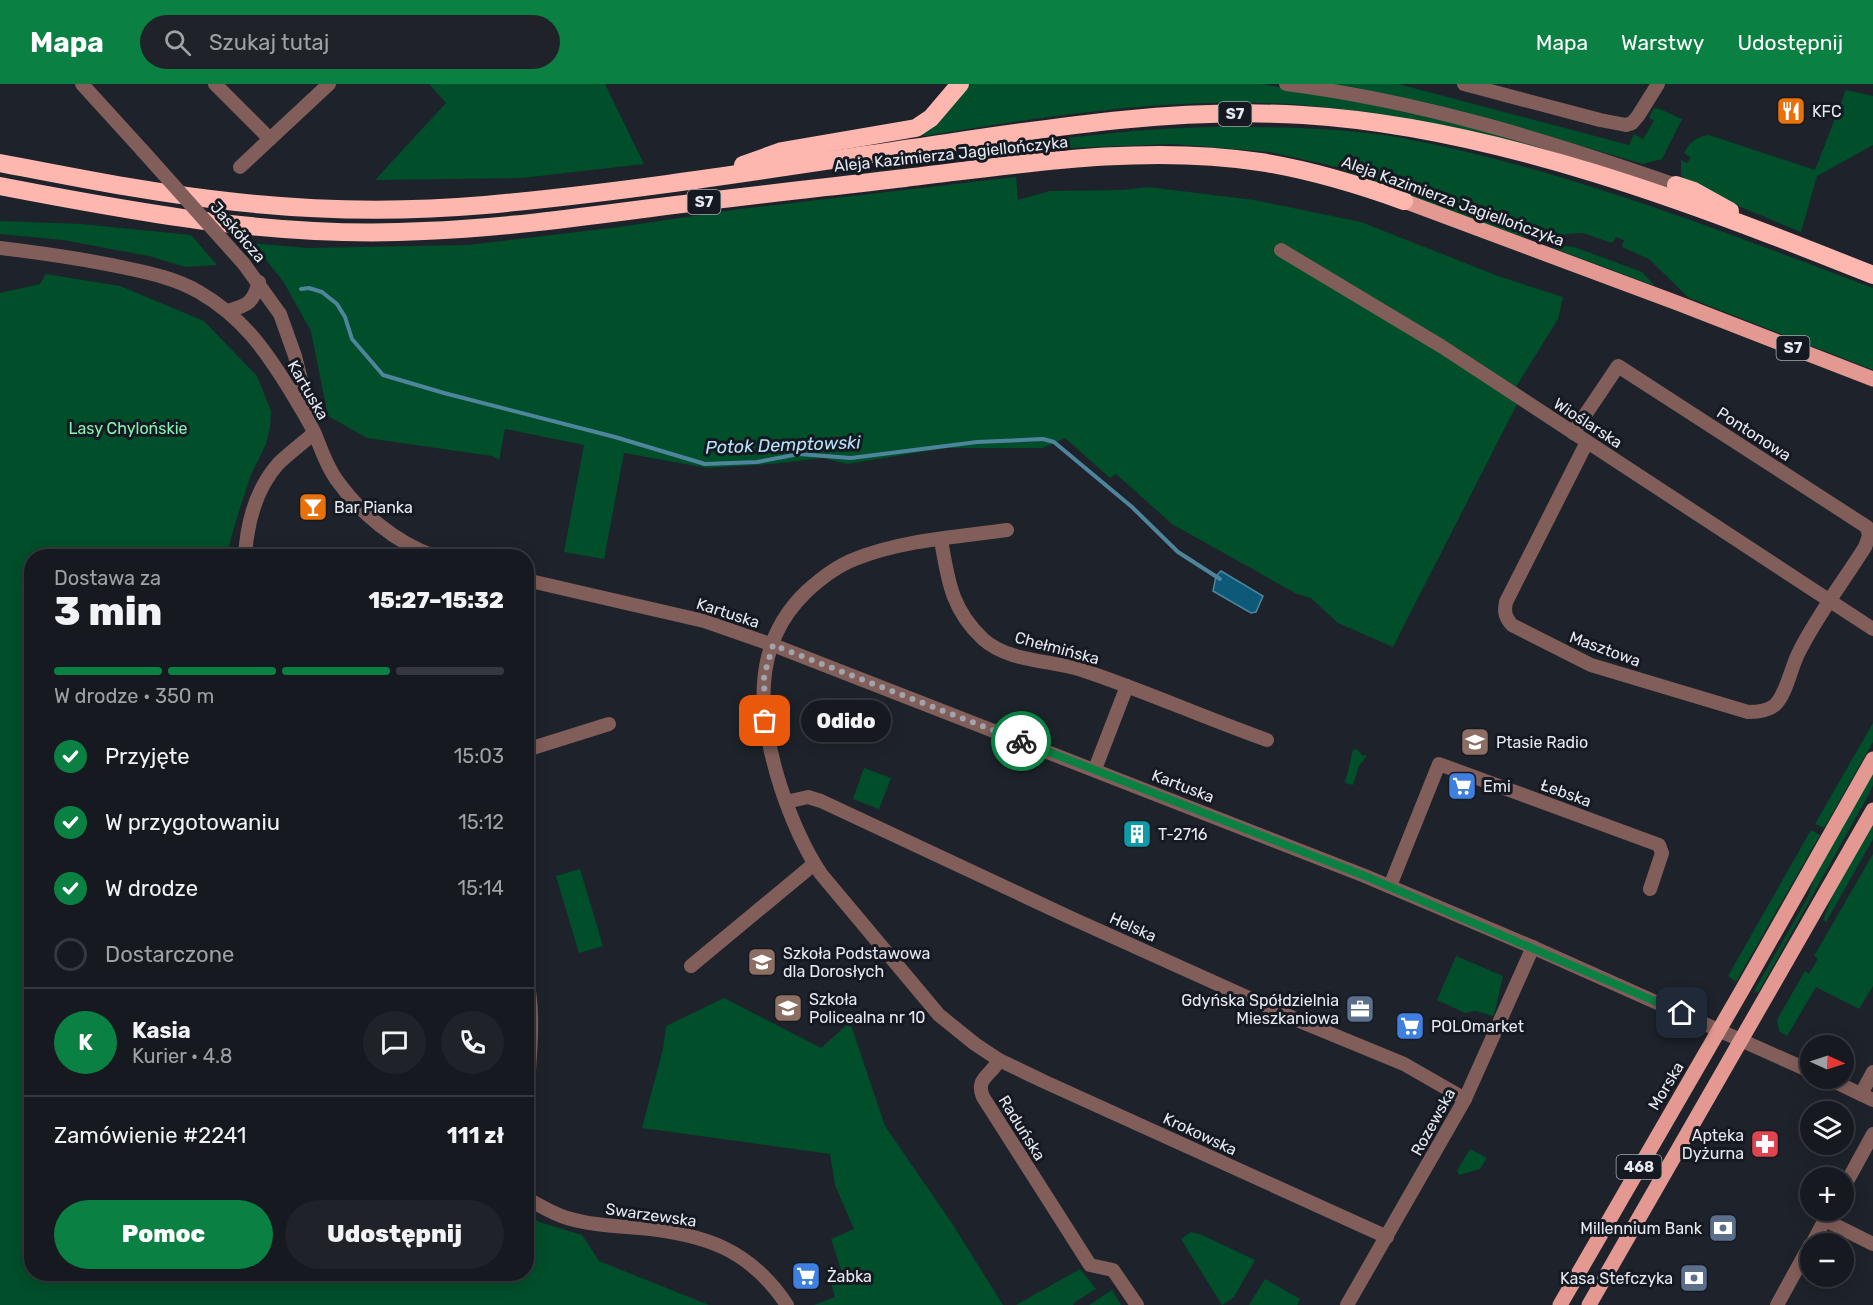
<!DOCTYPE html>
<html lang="pl">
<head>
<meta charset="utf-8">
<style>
	:root { --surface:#161a20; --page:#1f2329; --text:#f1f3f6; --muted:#9ea1a5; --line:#35383e; --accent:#0b8043 }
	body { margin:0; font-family:Rubik,sans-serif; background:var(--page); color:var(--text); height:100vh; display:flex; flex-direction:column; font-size:22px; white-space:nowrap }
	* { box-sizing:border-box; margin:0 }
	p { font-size:20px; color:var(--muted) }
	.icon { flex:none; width:33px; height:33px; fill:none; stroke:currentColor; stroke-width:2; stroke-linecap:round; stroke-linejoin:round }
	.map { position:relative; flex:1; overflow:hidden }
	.panel { position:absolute; left:24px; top:465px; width:510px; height:732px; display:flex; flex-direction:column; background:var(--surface); border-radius:24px; box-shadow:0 3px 15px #0003,0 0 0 2px var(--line) }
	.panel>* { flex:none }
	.needle { width:39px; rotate:93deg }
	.tools { position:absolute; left:1800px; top:951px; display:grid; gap:12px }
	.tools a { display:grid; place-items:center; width:54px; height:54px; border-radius:50%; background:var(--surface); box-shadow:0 3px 15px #0003,0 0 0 2px var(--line); font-size:30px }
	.pin { position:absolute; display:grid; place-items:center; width:51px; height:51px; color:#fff; margin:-26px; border-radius:12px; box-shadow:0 3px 9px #0006 }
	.courier { position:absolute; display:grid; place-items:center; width:60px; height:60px; margin:-30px; border:4px solid #0b8043; border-radius:50%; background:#fff; color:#222; box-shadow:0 2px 8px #0007 }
	.bubble { position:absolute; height:42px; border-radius:21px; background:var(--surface); box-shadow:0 3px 15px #0003,0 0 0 2px var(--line); font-size:20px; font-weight:800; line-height:42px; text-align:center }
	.head em { font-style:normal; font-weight:800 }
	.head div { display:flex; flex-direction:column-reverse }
	.head { display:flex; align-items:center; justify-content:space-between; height:102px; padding:0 30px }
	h1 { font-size:39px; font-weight:800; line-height:45px }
	.bar { display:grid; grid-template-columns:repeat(4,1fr); gap:9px 6px; align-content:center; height:72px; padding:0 30px }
	.bar i { height:8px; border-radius:4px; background:var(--line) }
	.bar .current { background:var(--accent) }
	.bar p { grid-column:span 4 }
	.line { display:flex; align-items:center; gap:15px; padding:0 30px; border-top:2px solid var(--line) }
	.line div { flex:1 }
	.round { display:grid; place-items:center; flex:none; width:63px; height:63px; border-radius:32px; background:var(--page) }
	ol { padding:0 30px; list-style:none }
	li { display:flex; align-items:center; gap:18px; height:66px }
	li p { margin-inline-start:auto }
	li .icon { padding:6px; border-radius:50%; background:var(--accent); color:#fff; stroke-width:4 }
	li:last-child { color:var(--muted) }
	li i { width:33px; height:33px; border:3px solid var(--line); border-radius:50% }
	.cta { display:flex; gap:12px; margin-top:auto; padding:12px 30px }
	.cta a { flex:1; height:69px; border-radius:36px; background:var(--accent); color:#fff; font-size:24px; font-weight:800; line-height:69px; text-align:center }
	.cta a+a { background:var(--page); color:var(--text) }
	header { display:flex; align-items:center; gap:36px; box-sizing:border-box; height:84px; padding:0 30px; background:var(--accent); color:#fff }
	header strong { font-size:28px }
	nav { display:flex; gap:33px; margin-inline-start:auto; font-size:21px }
	.search { width:420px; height:54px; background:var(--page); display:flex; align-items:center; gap:15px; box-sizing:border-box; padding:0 21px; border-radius:33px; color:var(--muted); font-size:22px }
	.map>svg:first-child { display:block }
	.green { fill:#004e2a }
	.water { fill:#0d5a78; stroke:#4e859c; stroke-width:1.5 }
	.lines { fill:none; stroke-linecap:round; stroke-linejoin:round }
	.stream { stroke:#4e859c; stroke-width:4 }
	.minor { stroke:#825e5a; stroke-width:14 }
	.major { stroke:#e39991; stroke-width:15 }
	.highway { stroke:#feb7af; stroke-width:18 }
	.minor-bridge { stroke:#825e5a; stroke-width:14 }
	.done { stroke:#a0a4aa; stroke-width:6; stroke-dasharray:0 10.8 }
	.route { stroke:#0b8043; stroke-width:8 }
	.labels { text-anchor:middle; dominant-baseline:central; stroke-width:6; stroke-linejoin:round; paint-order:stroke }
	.shield { fill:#151921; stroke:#a7abb1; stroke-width:1.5 }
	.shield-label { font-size:15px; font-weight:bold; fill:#e6e9ef }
	.poi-label { font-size:16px; fill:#e6e9ef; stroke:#151921; text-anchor:start }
	.street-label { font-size:16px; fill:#e6e9ef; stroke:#151921 }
	.park-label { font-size:16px; fill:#86f1b0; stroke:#151921 }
	.water-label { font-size:18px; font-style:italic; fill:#b7e1f8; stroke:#151921 }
</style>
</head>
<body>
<header>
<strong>Mapa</strong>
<div class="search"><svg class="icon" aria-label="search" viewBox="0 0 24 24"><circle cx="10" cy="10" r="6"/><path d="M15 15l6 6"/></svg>Szukaj tutaj</div>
<nav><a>Mapa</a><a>Warstwy</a><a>Udostępnij</a></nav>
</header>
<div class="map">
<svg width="1873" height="1221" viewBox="0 0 1873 1221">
	<rect width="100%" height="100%" fill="#1e232b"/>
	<g class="green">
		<polygon points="429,0 605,0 644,80 522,94 375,96 446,19"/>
		<path d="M969 0H1261L1327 11 1462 41 1619 86C1515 61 1409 29 1303 21 1176 11 1049 32 924 52L921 49 930 43Z"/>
		<path d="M1332 0H1398L1629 61 1634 50 1643 55 1654 37 1649 33 1654 24C1664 25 1673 32 1682 35L1662 75 1643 80 1535 48Z"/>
		<path d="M1846 6 1873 12V61L1817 92 1801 148 1690 102 1681 91V76L1687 79 1691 74 1684 69C1690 58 1696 53 1709 51L1815 86Z"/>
		<path d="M1212 43C1276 43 1339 43 1402 54 1565 85 1719 146 1873 204V286L1689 214 1649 175 1622 163 1624 156 1616 153 1612 159 1583 149 1523 153 1391 107 1337 83 1270 68 1172 60 1071 64 926 79 924 74C1020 60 1115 45 1212 43Z"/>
		<polygon points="1016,93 1018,116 1050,107 1123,106 1148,103 1254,116 1361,138 1498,192 1563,213 1558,235 1516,303 1525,309 1515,324 1393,563 1338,539 1311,514 1297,510 1172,440 1116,390 1110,394 1065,354 1043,364 946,364 847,380 823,374 772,380 707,384 624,369 604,475 564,468 584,361 505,345 499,376 492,372 367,354 328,332 311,247 283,197 252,159 308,164 468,161 619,143 740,125"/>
		<polygon points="0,137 81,140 191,151 217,181 185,183 149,172 63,156 0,150"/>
		<polygon points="1566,162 1574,163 1642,188 1655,202 1553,164"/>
		<polygon points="46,190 120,202 204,237 257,292 271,327 270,343 266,360 251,391 239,427 226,472 32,472 32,1190 526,1190 527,1130 539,1138 582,1151 599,1177 709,1221 0,1221 0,209 40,200"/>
		<polygon points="1873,639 1873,658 1824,744 1815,740"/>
		<polygon points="1357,665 1362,671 1367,672 1359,682 1353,701 1345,699 1353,666"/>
		<polygon points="864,684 891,694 879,725 853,715"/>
		<polygon points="1873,689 1873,701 1869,710 1758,909 1754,907 1808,813 1814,794"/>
		<polygon points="1873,740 1873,755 1826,838 1823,836 1834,808"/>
		<polygon points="1811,746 1820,751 1736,898 1728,892"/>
		<polygon points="1873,770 1873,902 1859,925 1816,903 1787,952 1779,947 1777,936 1805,887 1809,890 1818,875 1814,872"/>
		<polygon points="580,785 603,862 579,869 556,792"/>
		<polygon points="1456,872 1503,892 1494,932 1475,927 1465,929 1437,916"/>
		<polygon points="724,914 821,964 850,938 885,1042 953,1141 1003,1221 814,1221 835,1213 830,1196 843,1191 831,1155 854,1145 835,1101 830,1070 642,1044 663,965 666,942"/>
		<polygon points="1470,1065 1487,1074 1480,1085 1459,1091 1457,1087"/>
		<polygon points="1191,1148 1202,1151 1255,1176 1234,1213 1222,1221 1181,1155"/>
		<polygon points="1080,1185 1096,1205 1075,1218 1073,1221 1016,1221"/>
		<polygon points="1265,1195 1300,1215 1297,1221 1249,1221"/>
		<polygon points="1112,1206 1121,1221 1089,1221"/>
	</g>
	<polygon class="water" points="1221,487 1263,512 1256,528 1251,529 1213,507 1216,492"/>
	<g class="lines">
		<polyline class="stream" points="301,205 309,204 322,208 337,220 345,233 352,255 383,291 444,309 615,353 705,380 757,378 799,370 851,374 977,358 1043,355 1054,358 1132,423 1178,468 1220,495"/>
		<g class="minor">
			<polyline points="82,0 142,66"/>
			<polyline points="215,0 270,55"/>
			<path d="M1286 0C1420 17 1550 57 1676 101"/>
			<polyline points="1464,0 1600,36 1626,41 1632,39 1638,32 1658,0"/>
			<polyline points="240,83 329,0"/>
			<path d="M0 164C42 169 84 175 126 184 150 189 177 195 199 208 242 233 264 264 290 306 298 320 308 335 315 350 321 365 326 381 336 395 359 428 396 459 434 472"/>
			<polyline points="1281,166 1441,262 1873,545"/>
			<polyline points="244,180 280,230 295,272 310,332"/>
			<path d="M228 227C248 221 253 219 259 198"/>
			<path d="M1573 349 1618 282 1867 443 1869 452 1865 463C1843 498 1816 533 1798 570 1791 584 1786 611 1775 621 1768 627 1757 628 1748 628L1591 581 1512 541C1505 533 1504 528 1506 518L1587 358"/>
			<path d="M1007 446C956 453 903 456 855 475 837 482 820 495 806 508 749 563 759 635 781 704 791 734 803 763 821 790L939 931 975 960 999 976 1045 998 1387 1153"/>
			<path d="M941 456C948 496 951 525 983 555 1008 578 1051 576 1082 586 1145 607 1205 634 1267 656"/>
			<path d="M245 472C247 440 256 405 278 380 289 369 303 359 314 349"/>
			<polyline points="526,496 704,537 773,561 1365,792 1530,862 1810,987"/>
			<polyline points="526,666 609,640"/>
			<polyline points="1095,685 1127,602"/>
			<polyline points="786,718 808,713 821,717 1069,833 1302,938 1404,980 1465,1015"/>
			<polyline points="1390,802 1439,680 1659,761 1662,769 1650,805"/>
			<polyline points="691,882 814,780"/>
			<path d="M526 892C535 927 530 966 528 1002"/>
			<path d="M999 976C991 992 975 994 983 1013L1090 1181 1113 1186 1137 1221"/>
			<polyline points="1827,994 1873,1016"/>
			<polyline points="1861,1010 1873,988"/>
			<polyline points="1844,1103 1873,1050"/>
			<path d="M526 1114C539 1121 553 1130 567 1134 591 1141 615 1142 640 1144 704 1150 750 1165 787 1221"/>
			<polyline points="1825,1136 1873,1160"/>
			<polyline points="1812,1160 1830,1126"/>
			<polyline points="1347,1221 1465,1015 1533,863"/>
			<polyline points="1777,1221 1810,1161"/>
		</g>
		<g class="major">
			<polyline points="1404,117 1680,220 1873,295"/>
			<polyline points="1560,1221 1741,908 1873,675"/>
			<polyline points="1589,1221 1873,726"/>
		</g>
		<g class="highway">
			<path d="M0 79C78 94 157 110 236 118 318 127 403 128 485 121 628 108 771 85 913 64 1042 45 1171 23 1303 31 1496 43 1695 120 1873 191"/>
			<polyline points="743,81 782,67 916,44 931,34 960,0"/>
			<polyline points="1676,101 1694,107 1730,127"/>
			<path d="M0 102C140 129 281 155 424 147 500 144 575 134 651 124 735 113 820 104 905 94 1022 80 1143 60 1260 78 1310 86 1357 100 1404 117"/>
		</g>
		<polyline class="minor-bridge" points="142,66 244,180"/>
	</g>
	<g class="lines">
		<polyline class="done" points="765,637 764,592 773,561 1021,657"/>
		<polyline class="route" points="1021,657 1365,792 1682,929"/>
	</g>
	<defs>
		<g id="restaurant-square" transform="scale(1.5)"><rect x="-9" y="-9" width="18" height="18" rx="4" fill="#e8710a" stroke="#151921"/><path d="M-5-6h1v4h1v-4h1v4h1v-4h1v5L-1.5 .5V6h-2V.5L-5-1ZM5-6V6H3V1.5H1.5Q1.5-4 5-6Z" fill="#fff"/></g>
		<g id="bar-square" transform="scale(1.5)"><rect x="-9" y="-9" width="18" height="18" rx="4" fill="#e8710a" stroke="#151921"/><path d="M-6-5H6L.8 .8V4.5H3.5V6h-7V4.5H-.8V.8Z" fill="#fff"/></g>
		<g id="school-square" transform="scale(1.5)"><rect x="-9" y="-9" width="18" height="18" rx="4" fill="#8d6e63" stroke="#151921"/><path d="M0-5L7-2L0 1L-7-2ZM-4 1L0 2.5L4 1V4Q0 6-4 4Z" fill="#fff"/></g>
		<g id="supermarket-square" transform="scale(1.5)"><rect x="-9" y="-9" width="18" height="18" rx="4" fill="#3f7fe0" stroke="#151921"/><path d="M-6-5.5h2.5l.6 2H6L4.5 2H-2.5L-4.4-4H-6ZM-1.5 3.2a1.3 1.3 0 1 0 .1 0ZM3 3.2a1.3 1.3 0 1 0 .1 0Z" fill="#fff"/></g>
		<g id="building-square" transform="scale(1.5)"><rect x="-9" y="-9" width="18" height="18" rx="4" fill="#0f9aa8" stroke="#151921"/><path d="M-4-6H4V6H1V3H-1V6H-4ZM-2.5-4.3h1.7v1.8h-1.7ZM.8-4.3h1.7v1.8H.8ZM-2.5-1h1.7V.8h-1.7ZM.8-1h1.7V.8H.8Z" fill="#fff"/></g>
		<g id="university-square" transform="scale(1.5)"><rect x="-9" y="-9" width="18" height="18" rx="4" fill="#8d6e63" stroke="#151921"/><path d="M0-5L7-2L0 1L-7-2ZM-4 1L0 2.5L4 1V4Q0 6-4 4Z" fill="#fff"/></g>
		<g id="office-square" transform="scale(1.5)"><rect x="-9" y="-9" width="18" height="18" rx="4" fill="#5c6f8a" stroke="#151921"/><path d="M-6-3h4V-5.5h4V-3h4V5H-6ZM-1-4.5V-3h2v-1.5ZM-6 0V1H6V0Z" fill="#fff"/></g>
		<g id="pharmacy-square" transform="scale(1.5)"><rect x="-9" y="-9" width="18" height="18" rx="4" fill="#e0444e" stroke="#151921"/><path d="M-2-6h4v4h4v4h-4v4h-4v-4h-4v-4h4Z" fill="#fff"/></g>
		<g id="bank-square" transform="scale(1.5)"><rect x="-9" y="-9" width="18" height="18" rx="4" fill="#5c6f8a" stroke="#151921"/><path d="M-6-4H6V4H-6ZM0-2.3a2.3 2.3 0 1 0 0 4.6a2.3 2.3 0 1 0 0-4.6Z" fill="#fff"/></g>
	</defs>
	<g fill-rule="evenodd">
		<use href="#restaurant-square" x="1791" y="27"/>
		<use href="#bar-square" x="313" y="423"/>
		<use href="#school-square" x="1475" y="658"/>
		<use href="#supermarket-square" x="1462" y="702"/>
		<use href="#building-square" x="1137" y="750"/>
		<use href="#school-square" x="762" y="878"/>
		<use href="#university-square" x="788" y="924"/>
		<use href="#office-square" x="1360" y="925"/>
		<use href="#supermarket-square" x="1410" y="942"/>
		<use href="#pharmacy-square" x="1765" y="1060"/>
		<use href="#bank-square" x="1723" y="1144"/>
		<use href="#supermarket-square" x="806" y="1192"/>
		<use href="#bank-square" x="1694" y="1194"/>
	</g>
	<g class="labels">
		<g class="shield">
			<rect x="1218.5" y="18" width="33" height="24" rx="4.5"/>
			<rect x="687.5" y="106" width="33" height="24" rx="4.5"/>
			<rect x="1776.5" y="252" width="33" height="24" rx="4.5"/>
			<rect x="1616.5" y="1071" width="45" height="24" rx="4.5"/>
		</g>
		<g class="shield-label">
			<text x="1235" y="30">S7</text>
			<text x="704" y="118">S7</text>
			<text x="1793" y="264">S7</text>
			<text x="1639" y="1083">468</text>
		</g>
		<g class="poi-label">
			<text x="1812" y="27">KFC</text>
			<text x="334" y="423">Bar Pianka</text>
			<text x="1496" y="658">Ptasie Radio</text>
			<text x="1483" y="702">Emi</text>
			<text x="1158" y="750">T-2716</text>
			<text x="783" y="869">Szkoła Podstawowa<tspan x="783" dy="18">dla Dorosłych</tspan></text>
			<text x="809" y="915">Szkoła<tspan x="809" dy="18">Policealna nr 10</tspan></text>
			<text x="1339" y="916" text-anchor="end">Gdyńska Spółdzielnia<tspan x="1339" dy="18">Mieszkaniowa</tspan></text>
			<text x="1431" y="942">POLOmarket</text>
			<text x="1744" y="1051" text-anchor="end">Apteka<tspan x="1744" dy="18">Dyżurna</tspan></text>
			<text x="1702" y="1144" text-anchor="end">Millennium Bank</text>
			<text x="827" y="1192">Żabka</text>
			<text x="1673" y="1194" text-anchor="end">Kasa Stefczyka</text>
		</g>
		<g class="street-label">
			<text transform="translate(951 70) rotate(-6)">Aleja Kazimierza Jagiellończyka</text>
			<text transform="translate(1453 117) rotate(20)">Aleja Kazimierza Jagiellończyka</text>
			<text transform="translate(238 148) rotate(49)">Jaskółcza</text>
			<text transform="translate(308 306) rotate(60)">Kartuska</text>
			<text transform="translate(1588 339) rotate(33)">Wioślarska</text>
			<text transform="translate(1754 350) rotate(33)">Pontonowa</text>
			<text transform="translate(728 529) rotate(18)">Kartuska</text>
			<text transform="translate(1057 564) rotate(15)">Chełmińska</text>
			<text transform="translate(1605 565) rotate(20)">Masztowa</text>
			<text transform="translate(1183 702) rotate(21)">Kartuska</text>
			<text transform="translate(1566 709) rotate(20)">Łebska</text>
			<text transform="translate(1133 843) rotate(24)">Helska</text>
			<text transform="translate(1666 1002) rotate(-59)">Morska</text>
			<text transform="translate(1433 1038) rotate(-61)">Rozewska</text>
			<text transform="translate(1022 1044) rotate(58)">Raduńska</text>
			<text transform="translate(1200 1050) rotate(25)">Krokowska</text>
			<text transform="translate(651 1131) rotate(8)">Swarzewska</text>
		</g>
		<g class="park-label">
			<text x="128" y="344">Lasy Chylońskie</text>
		</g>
		<g class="water-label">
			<text transform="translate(783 361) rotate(-2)">Potok Demptowski</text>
		</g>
	</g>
</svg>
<div class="tools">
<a><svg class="needle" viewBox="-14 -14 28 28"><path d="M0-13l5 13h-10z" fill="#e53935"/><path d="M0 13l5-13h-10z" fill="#9ea1a5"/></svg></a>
<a><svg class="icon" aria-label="layers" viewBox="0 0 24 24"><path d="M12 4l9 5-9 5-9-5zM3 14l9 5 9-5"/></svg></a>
<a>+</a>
<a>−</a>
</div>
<div class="pin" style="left:765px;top:637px;background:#ea580c"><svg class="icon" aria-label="bag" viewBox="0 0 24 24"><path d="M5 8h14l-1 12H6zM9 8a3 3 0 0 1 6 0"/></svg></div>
<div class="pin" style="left:1682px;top:929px;background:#1f2937"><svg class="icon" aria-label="home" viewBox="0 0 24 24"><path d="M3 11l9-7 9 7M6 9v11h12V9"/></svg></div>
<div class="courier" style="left:1021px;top:657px"><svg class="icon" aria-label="bike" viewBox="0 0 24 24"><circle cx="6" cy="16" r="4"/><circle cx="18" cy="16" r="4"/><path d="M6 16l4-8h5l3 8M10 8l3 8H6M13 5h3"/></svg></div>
<div class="bubble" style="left:801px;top:616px;width:90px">Odido</div>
<section class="panel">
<div class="head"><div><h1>3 min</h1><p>Dostawa za</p></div><em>15:27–15:32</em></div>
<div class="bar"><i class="current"></i><i class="current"></i><i class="current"></i><i></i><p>W drodze · 350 m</p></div>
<ol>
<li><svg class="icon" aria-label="check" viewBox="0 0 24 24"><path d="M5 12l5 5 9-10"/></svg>Przyjęte<p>15:03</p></li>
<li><svg class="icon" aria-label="check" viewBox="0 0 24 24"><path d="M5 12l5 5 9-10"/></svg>W przygotowaniu<p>15:12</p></li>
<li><svg class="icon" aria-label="check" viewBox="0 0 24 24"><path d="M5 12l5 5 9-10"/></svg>W drodze<p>15:14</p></li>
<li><i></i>Dostarczone</li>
</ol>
<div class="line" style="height:108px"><b class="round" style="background:var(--accent);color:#fff">K</b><div><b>Kasia</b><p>Kurier · 4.8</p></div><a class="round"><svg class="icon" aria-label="chat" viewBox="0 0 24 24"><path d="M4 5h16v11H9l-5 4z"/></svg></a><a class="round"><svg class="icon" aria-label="phone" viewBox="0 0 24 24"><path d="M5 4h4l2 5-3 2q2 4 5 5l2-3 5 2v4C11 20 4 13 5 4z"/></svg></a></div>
<div class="line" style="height:78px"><div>Zamówienie #2241</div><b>111 zł</b></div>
<div class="cta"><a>Pomoc</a><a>Udostępnij</a></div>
</section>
</div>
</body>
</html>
